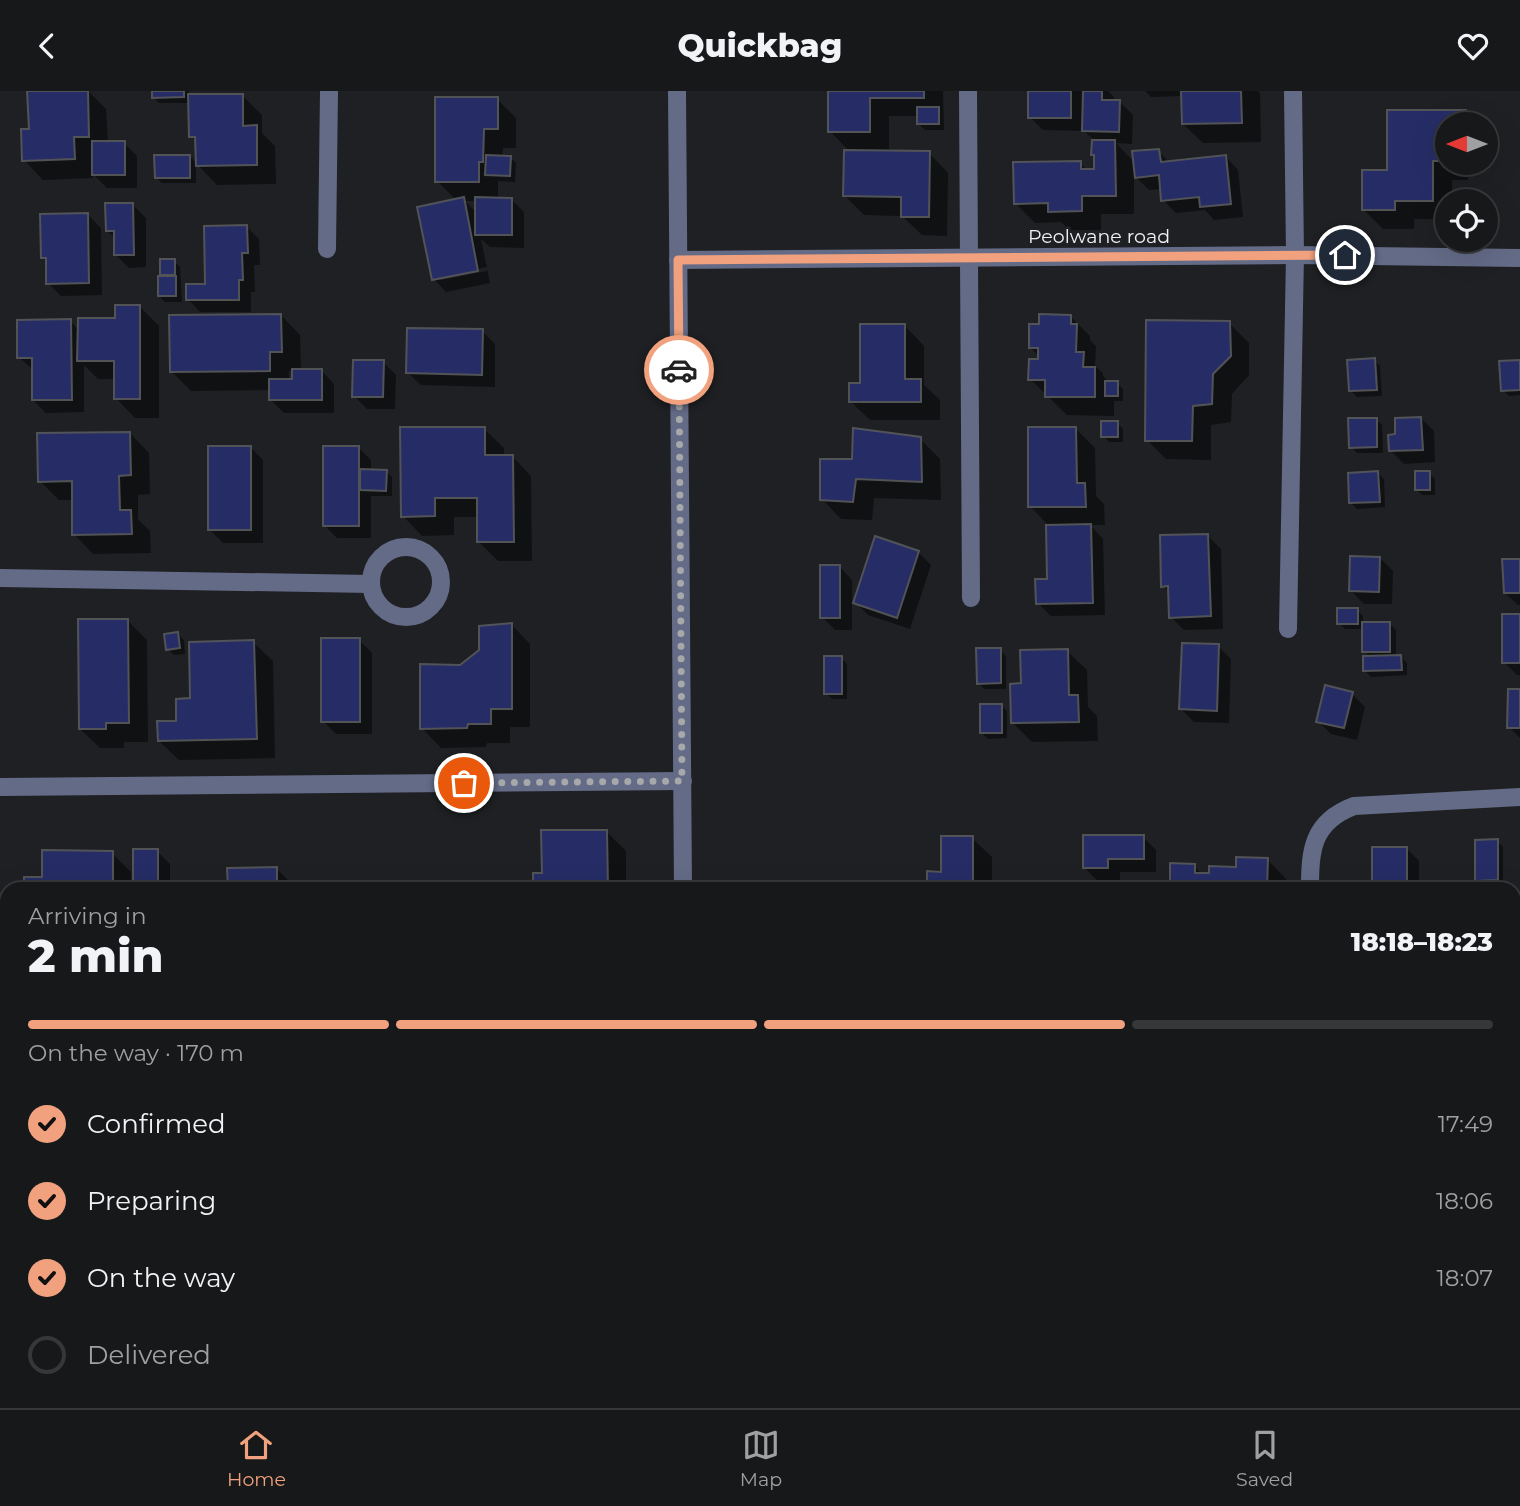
<!DOCTYPE html>
<html lang="en">
<head>
<meta charset="utf-8">
<style>
	:root { --surface:#17181a; --page:#202123; --text:#f1f3f6; --muted:#9ea0a2; --line:#363739; --accent:#f1a17d }
	body { margin:0; font-family:Montserrat,sans-serif; background:var(--page); color:var(--text); height:100vh; display:flex; flex-direction:column; font-size:26px; white-space:nowrap }
	* { box-sizing:border-box; margin:0 }
	p { font-size:23px; color:var(--muted) }
	.icon { flex:none; width:38px; height:38px; fill:none; stroke:currentColor; stroke-width:2; stroke-linecap:round; stroke-linejoin:round }
	.map { position:relative; flex:1; overflow:hidden }
	.side { position:absolute; left:0px; top:791px; width:1521px; height:527px; display:flex; flex-direction:column; background:var(--surface); border-radius:21px 21px 0 0; box-shadow:0 7px 28px #0002,0 0 0 2px var(--line) }
	.side>* { flex:none }
	.needle { width:46px; rotate:270deg }
	.fabs { position:absolute; left:1435px; top:21px; display:grid; gap:14px }
	.fabs a { display:grid; place-items:center; width:63px; height:63px; border-radius:50%; background:var(--surface); box-shadow:0 7px 28px #0002,0 0 0 2px var(--line); font-size:35px }
	.pin { position:absolute; display:grid; place-items:center; width:60px; height:60px; color:#fff; margin:-30px; border:4px solid #fff; border-radius:50%; box-shadow:0 2px 7px #0007 }
	.courier { position:absolute; display:grid; place-items:center; width:70px; height:70px; margin:-35px; border:5px solid #f1a17d; border-radius:50%; background:#fff; color:#222; box-shadow:0 2px 9px #0007 }
	.summary em { font-style:normal; font-weight:800 }
	.summary div { display:flex; flex-direction:column-reverse }
	.summary { display:flex; align-items:center; justify-content:space-between; height:119px; padding:0 28px }
	h1 { font-size:46px; font-weight:800; line-height:52px }
	.bar { display:grid; grid-template-columns:repeat(4,1fr); gap:10px 7px; align-content:center; height:84px; padding:0 28px }
	.bar i { height:9px; border-radius:5px; background:var(--line) }
	.bar .active { background:var(--accent) }
	.bar p { grid-column:span 4 }
	ol { padding:0 28px; list-style:none }
	li { display:flex; align-items:center; gap:21px; height:77px }
	li p { margin-inline-start:auto }
	li .icon { padding:7px; border-radius:50%; background:var(--accent); color:#111; stroke-width:4 }
	li:last-child { color:var(--muted) }
	li i { width:38px; height:38px; border:4px solid var(--line); border-radius:50% }
	header { display:flex; justify-content:space-between; align-items:center; height:91px; padding:0 28px; background:var(--surface); font-size:32px; font-weight:800 }
	.dock { display:flex; justify-content:space-around; align-items:center; height:98px; border-top:2px solid var(--line); background:var(--surface); font-size:19px; color:var(--muted) }
	.dock a { display:grid; justify-items:center; gap:4px }
	.dock .active { color:var(--accent) }
	.map>svg:first-child { display:block }
	.shadow { fill:#0007; fill-rule:evenodd }
	.building { fill:#262d66; stroke:#525357; stroke-width:2 }
	.lines { fill:none; stroke-linecap:round; stroke-linejoin:round }
	.minor { stroke:#646b87; stroke-width:18 }
	.done { stroke:#a7a8aa; stroke-width:7; stroke-dasharray:0 12.6 }
	.route { stroke:#f1a17d; stroke-width:9 }
	.labels { text-anchor:middle; dominant-baseline:central; stroke-width:6; stroke-linejoin:round; paint-order:stroke }
	.street-label { font-size:19px; fill:#f0f1f3; stroke:#1f2023 }
</style>
</head>
<body>
<header><svg class="icon" aria-label="back" viewBox="0 0 24 24"><path d="M15 5l-7 7 7 7"/></svg>Quickbag<svg class="icon" aria-label="heart" viewBox="0 0 24 24"><path d="M12 20l-8-8c-3-5 5-10 8-4 3-6 11-1 8 4z"/></svg></header>
<div class="map">
<svg width="1520" height="1317" viewBox="0 0 1520 1317">
	<rect width="100%" height="100%" fill="#1f2023"/>
	<g class="shadow">
		<polygon points="29,0 88,0 106,18 108,52 124,52 137,65 137,97 107,97 93,83 93,87 43,89 24,69 30,40"/>
		<polygon points="153,0 189,0 189,5 242,4 262,24 262,42 275,55 276,93 217,94 196,72 196,92 162,92 156,86 190,65 197,73 197,52 191,45 190,12 159,12 153,6"/>
		<polygon points="830,0 943,0 944,39 925,39 919,33 919,25 889,25 889,62 929,62 948,82 947,145 922,144 902,125 864,124 844,104 850,61 830,40"/>
		<polygon points="1030,0 1108,0 1114,6 1114,11 1120,11 1133,24 1132,53 1116,52 1135,72 1158,60 1170,72 1226,66 1238,79 1243,126 1214,129 1205,119 1176,122 1163,109 1162,98 1149,99 1134,84 1134,123 1101,123 1101,139 1069,139 1061,131 1035,132 1015,112 1080,72 1088,80 1096,80 1094,49 1084,40 1043,39 1030,26"/>
		<polygon points="1145,0 1258,0 1260,2 1261,51 1203,52 1183,33 1183,5 1151,6"/>
		<path d="M497 8 516 27V57H503L502 66H510L516 72 515 91 498 90V108H511L524 121V157L490 156 481 148 490 192 446 201 434 188 456 109 437 90ZM465 110H477V122ZM487 176V180L441 189V186Z"/>
		<polygon points="1389,21 1466,21 1478,33 1447,33 1447,72 1468,72 1468,89 1452,89 1452,110 1447,110 1447,128 1414,128 1414,138 1383,138 1363,118 1389,80"/>
		<polygon points="133,114 146,127 146,176 129,177 116,164 116,148 107,140"/>
		<polygon points="88,124 101,137 102,204 61,205 48,192 48,172 42,166"/>
		<polygon points="246,135 259,148 260,174 254,174 255,201 251,201 251,221 200,221 188,208 206,195"/>
		<polygon points="162,170 174,170 180,176 182,211 165,211 159,205"/>
		<polygon points="140,216 159,235 159,327 135,327 116,307 116,288 98,288 84,274 84,321 46,322 33,309 33,279 19,266 70,230 79,239 116,228"/>
		<path d="M281 224 300 244 301 280H322L334 293V322H284L271 309V299L191 300 172 281ZM289 280H293V289L289 290Z"/>
		<polygon points="1070,225 1090,245 1090,249 1096,255 1095,275 1103,282 1103,285 1109,292 1117,292 1123,298 1123,310 1114,310 1114,325 1067,324 1030,288 1040,270 1040,266 1030,256 1041,235"/>
		<polygon points="1229,232 1249,252 1249,284 1232,303 1231,331 1211,334 1211,369 1166,368 1147,349"/>
		<polygon points="905,235 924,255 924,294 940,309 940,329 870,329 850,310"/>
		<polygon points="482,240 495,253 495,296 421,294 408,282"/>
		<polygon points="1374,269 1380,275 1382,305 1357,306 1351,300"/>
		<polygon points="1520,270 1520,304 1509,305 1503,299"/>
		<polygon points="383,271 396,284 395,318 367,318 354,305"/>
		<polygon points="1421,327 1434,340 1435,371 1404,373 1391,360"/>
		<polygon points="1376,328 1382,334 1383,362 1357,362 1351,356"/>
		<polygon points="1117,332 1123,338 1123,351 1109,351 1103,345"/>
		<polygon points="484,338 504,357 504,365 512,365 531,385 532,470 498,470 479,451 479,426 454,426 454,444 422,445 403,425"/>
		<polygon points="1076,338 1095,357 1096,405 1104,413 1105,434 1090,434 1103,448 1105,524 1051,525 1038,512 1049,490 1048,434 1030,415"/>
		<polygon points="130,342 149,362 150,403 138,404 138,428 150,440 151,462 93,463 74,443 74,409 59,409 40,390"/>
		<polygon points="920,348 940,368 941,409 874,407 872,429 841,428 822,408 853,369"/>
		<polygon points="250,356 263,369 263,452 223,452 210,439"/>
		<polygon points="358,356 371,369 371,380 386,380 392,386 392,405 371,405 371,447 337,447 324,434"/>
		<polygon points="1378,382 1384,388 1385,416 1357,418 1351,412"/>
		<polygon points="1429,382 1435,388 1435,404 1422,404 1416,398"/>
		<polygon points="1208,445 1221,458 1223,538 1184,539 1171,526 1170,502 1163,495"/>
		<polygon points="918,461 931,474 910,538 868,524 855,511"/>
		<polygon points="1380,467 1393,480 1392,513 1364,513 1351,500"/>
		<polygon points="1520,470 1520,514 1518,514 1505,502"/>
		<polygon points="840,476 852,489 852,539 835,539 822,526"/>
		<polygon points="1357,519 1363,525 1363,533 1390,533 1396,539 1396,566 1401,566 1407,572 1407,584 1371,586 1365,580 1371,567 1364,560 1364,538 1345,538 1339,532"/>
		<polygon points="1520,524 1520,584 1517,584 1504,571"/>
		<polygon points="127,529 147,549 148,651 124,651 124,657 100,657 80,638"/>
		<polygon points="511,533 530,553 530,636 510,636 510,652 487,652 486,656 441,657 422,637 460,576"/>
		<polygon points="178,543 184,549 185,563 174,564 168,558"/>
		<polygon points="359,549 372,562 372,643 336,643 323,630"/>
		<polygon points="253,551 273,570 275,667 179,669 159,650 178,631 192,609"/>
		<polygon points="1218,555 1231,568 1229,632 1194,631 1181,618"/>
		<polygon points="1000,559 1006,565 1006,598 984,598 978,592"/>
		<polygon points="1067,560 1087,579 1088,616 1097,625 1098,650 1032,651 1013,632 1022,594"/>
		<polygon points="841,567 847,573 847,608 832,608 826,602"/>
		<polygon points="1520,600 1520,647 1509,636"/>
		<polygon points="1352,603 1365,616 1357,649 1331,643 1318,630"/>
		<polygon points="1001,614 1007,620 1007,647 988,648 982,642"/>
		<polygon points="606,740 626,760 626,798 535,798 543,784"/>
		<polygon points="1143,746 1156,759 1156,781 1120,781 1120,790 1098,790 1085,777"/>
		<polygon points="972,747 992,766 992,798 929,798"/>
		<polygon points="1497,750 1503,756 1503,794 1483,795 1477,789"/>
		<polygon points="1406,757 1419,770 1419,798 1377,798 1374,795"/>
		<polygon points="157,760 170,773 170,798 135,798"/>
		<polygon points="112,762 131,781 131,798 26,798"/>
		<polygon points="1267,768 1286,788 1286,798 1172,798 1194,775 1203,784 1237,777"/>
		<polygon points="276,777 293,794 301,794 305,798 229,798"/>
		<polygon points="0,1212 7,1219 7,1228 0,1238"/>
		<polygon points="7,1240 7,1298 0,1291 0,1242"/>
		<polygon points="11,1311 70,1311 72,1317 13,1317"/>
		<rect x="224" y="1311" width="104" height="6"/>
		<polygon points="499,1311 544,1311 550,1317 499,1317"/>
		<polygon points="944,1311 982,1311 945,1312"/>
		<polygon points="1397,1311 1449,1311 1449,1317 1403,1317"/>
	</g>
	<g class="building">
		<polygon points="27,0 88,0 89,46 74,46 75,68 22,70 21,38 29,38"/>
		<polygon points="152,0 184,0 184,6 152,7"/>
		<polygon points="828,0 924,0 924,7 870,7 870,41 828,41"/>
		<rect x="1028" y="0" width="43" height="27"/>
		<polygon points="1083,0 1102,0 1102,9 1120,9 1119,41 1082,40"/>
		<polygon points="1181,0 1241,0 1242,32 1182,33"/>
		<polygon points="188,3 243,3 243,35 257,34 257,74 196,75 195,46 189,46"/>
		<polygon points="435,6 498,6 498,38 484,38 483,71 479,71 479,91 435,91"/>
		<rect x="917" y="16" width="22" height="17"/>
		<polygon points="1387,19 1466,19 1466,33 1447,33 1447,70 1433,70 1433,110 1395,110 1395,119 1362,119 1362,79 1387,79"/>
		<polygon points="1092,49 1115,49 1116,105 1082,105 1082,120 1048,121 1048,112 1014,113 1013,71 1081,70 1081,78 1094,78 1094,64 1091,64"/>
		<rect x="92" y="50" width="33" height="34"/>
		<polygon points="1159,58 1161,71 1226,64 1231,113 1200,116 1199,106 1161,110 1159,84 1135,87 1132,60"/>
		<polygon points="844,59 930,60 929,126 901,126 901,106 843,105"/>
		<polygon points="154,64 190,64 190,87 155,87"/>
		<polygon points="486,64 511,65 510,85 485,84"/>
		<polygon points="464,106 478,180 432,189 417,116"/>
		<polygon points="475,106 512,107 512,144 475,144"/>
		<polygon points="105,112 133,112 134,164 114,164 114,140 106,140"/>
		<polygon points="88,122 89,192 46,193 46,167 41,167 40,123"/>
		<polygon points="247,134 248,162 242,162 243,189 239,189 239,209 186,209 186,193 205,193 204,135"/>
		<rect x="160" y="168" width="15" height="16"/>
		<rect x="158" y="185" width="18" height="20"/>
		<polygon points="115,214 140,214 140,308 114,308 114,270 77,270 78,227 115,227"/>
		<polygon points="281,223 282,261 270,261 270,280 170,281 169,224"/>
		<polygon points="1039,223 1071,224 1071,233 1077,233 1076,261 1084,261 1083,276 1095,276 1095,306 1045,306 1045,289 1028,289 1029,268 1038,268 1038,257 1029,257 1029,233 1039,233"/>
		<polygon points="71,228 72,309 32,309 32,267 17,267 17,229"/>
		<polygon points="1146,229 1230,230 1231,265 1213,283 1212,313 1193,315 1192,350 1145,350"/>
		<polygon points="860,233 905,233 905,288 921,288 921,311 849,311 849,292 860,292"/>
		<polygon points="407,237 483,238 482,284 406,282"/>
		<polygon points="1375,267 1377,299 1349,300 1347,269"/>
		<polygon points="353,269 384,269 383,306 352,306"/>
		<polygon points="1520,269 1520,299 1501,300 1499,270"/>
		<polygon points="292,278 322,278 322,309 269,309 269,288 292,288"/>
		<rect x="1105" y="290" width="13" height="15"/>
		<polygon points="1421,326 1423,359 1389,360 1388,344 1395,343 1395,327"/>
		<polygon points="1348,327 1377,327 1377,356 1349,357"/>
		<rect x="1101" y="330" width="17" height="16"/>
		<polygon points="400,336 485,336 485,364 513,364 514,451 477,451 477,407 435,407 435,425 401,426"/>
		<polygon points="1028,336 1076,336 1077,392 1085,392 1086,416 1028,416"/>
		<polygon points="853,337 921,346 922,391 856,388 853,411 820,409 820,368 852,368"/>
		<polygon points="130,341 131,384 119,385 120,419 131,419 132,443 72,444 72,390 38,391 37,342"/>
		<rect x="208" y="355" width="43" height="84"/>
		<rect x="323" y="355" width="36" height="80"/>
		<polygon points="360,378 387,379 386,400 360,399"/>
		<polygon points="1378,380 1380,411 1349,412 1348,382"/>
		<rect x="1415" y="380" width="15" height="19"/>
		<polygon points="1091,433 1093,512 1036,513 1035,488 1047,488 1046,434"/>
		<polygon points="1208,443 1211,525 1169,527 1168,495 1161,496 1160,444"/>
		<polygon points="875,445 919,460 897,527 853,512"/>
		<polygon points="1350,465 1380,466 1379,501 1349,500"/>
		<polygon points="1502,468 1520,468 1520,502 1504,502"/>
		<rect x="820" y="474" width="20" height="53"/>
		<rect x="1337" y="517" width="21" height="16"/>
		<rect x="1502" y="523" width="18" height="49"/>
		<polygon points="78,528 128,528 129,632 106,632 106,638 79,638"/>
		<rect x="1362" y="531" width="28" height="30"/>
		<polygon points="512,532 512,618 491,618 491,633 468,633 467,637 420,638 420,573 460,574 479,559 479,535"/>
		<polygon points="178,541 180,557 166,559 164,543"/>
		<rect x="321" y="547" width="39" height="84"/>
		<polygon points="254,549 257,648 158,650 157,630 176,630 176,608 190,607 189,551"/>
		<polygon points="1182,552 1219,553 1217,620 1179,618"/>
		<polygon points="976,557 1001,557 1001,592 977,593"/>
		<polygon points="1068,558 1069,604 1078,604 1079,631 1011,632 1010,593 1021,592 1020,559"/>
		<polygon points="1401,564 1402,579 1363,580 1363,565"/>
		<rect x="824" y="565" width="18" height="38"/>
		<polygon points="1325,594 1353,601 1344,637 1316,631"/>
		<polygon points="1508,598 1520,598 1520,637 1507,637"/>
		<rect x="980" y="613" width="22" height="29"/>
		<polygon points="541,739 607,739 608,798 533,798 533,782 542,782"/>
		<polygon points="1083,744 1144,744 1144,768 1108,768 1108,777 1083,777"/>
		<polygon points="941,745 973,745 973,798 927,798 927,780 941,781"/>
		<polygon points="1498,748 1498,789 1475,790 1475,749"/>
		<rect x="1372" y="756" width="35" height="40"/>
		<rect x="133" y="758" width="25" height="40"/>
		<polygon points="42,759 113,760 113,792 80,792 80,798 24,798 24,786 42,786"/>
		<polygon points="1236,766 1268,767 1267,798 1170,798 1170,772 1195,773 1195,782 1209,782 1209,775 1236,776"/>
		<polygon points="277,776 277,793 302,792 302,798 228,798 227,777"/>
		<rect x="829" y="792" width="19" height="6"/>
		<polygon points="7,1238 7,1303 0,1278 0,1240"/>
		<polygon points="9,1311 57,1311 59,1317 11,1317"/>
		<rect x="222" y="1311" width="87" height="6"/>
		<rect x="497" y="1311" width="46" height="6"/>
		<polygon points="164,1315 164,1317 104,1317"/>
	</g>
	<g class="lines">
		<g class="minor">
			<polyline points="677,0 683,798"/>
			<polyline points="968,0 971,507"/>
			<polyline points="327,158 329,0"/>
			<polyline points="678,169 1295,164 1520,167"/>
			<circle cx="406" cy="491" r="35"/>
			<polyline points="0,487 371,493"/>
			<polyline points="1288,538 1295,164 1293,0"/>
			<polyline points="0,696 683,690"/>
			<path d="M1310 798C1310 759 1312 731 1354 715L1520 706"/>
			<polyline points="1514,1143 1520,1143"/>
			<polyline points="398,1311 398,1317"/>
			<polyline points="688,1311 688,1317"/>
			<polyline points="1084,1317 1084,1311"/>
		</g>
	</g>
	<g class="lines">
		<polyline class="done" points="464,692 682,690 679,279"/>
		<polyline class="route" points="679,279 678,169 1345,164"/>
	</g>
	<g class="labels">
		<g class="street-label">
			<text x="1099" y="145">Peolwane road</text>
		</g>
	</g>
</svg>
<div class="fabs">
<a><svg class="needle" viewBox="-14 -14 28 28"><path d="M0-13l5 13h-10z" fill="#e53935"/><path d="M0 13l5-13h-10z" fill="#9ea0a2"/></svg></a>
<a><svg class="icon" aria-label="locate" viewBox="0 0 24 24"><circle cx="12" cy="12" r="6"/><path d="M12 2v4M12 18v4M2 12h4M18 12h4"/></svg></a>
</div>
<div class="pin" style="left:464px;top:692px;background:#ea580c"><svg class="icon" aria-label="bag" viewBox="0 0 24 24"><path d="M5 8h14l-1 12H6zM9 8a3 3 0 0 1 6 0"/></svg></div>
<div class="pin" style="left:1345px;top:164px;background:#1f2937"><svg class="icon" aria-label="home" viewBox="0 0 24 24"><path d="M3 11l9-7 9 7M6 9v11h12V9"/></svg></div>
<div class="courier" style="left:679px;top:279px"><svg class="icon" aria-label="car" viewBox="0 0 24 24"><path d="M5 17H2v-5l4-1 3-4h7l3 4 3 1v5h-3M9 17h6M6 11h13"/><circle cx="7" cy="17" r="2"/><circle cx="17" cy="17" r="2"/></svg></div>
<section class="side">
<div class="summary"><div><h1>2 min</h1><p>Arriving in</p></div><em>18:18–18:23</em></div>
<div class="bar"><i class="active"></i><i class="active"></i><i class="active"></i><i></i><p>On the way · 170 m</p></div>
<ol>
<li><svg class="icon" aria-label="check" viewBox="0 0 24 24"><path d="M5 12l5 5 9-10"/></svg>Confirmed<p>17:49</p></li>
<li><svg class="icon" aria-label="check" viewBox="0 0 24 24"><path d="M5 12l5 5 9-10"/></svg>Preparing<p>18:06</p></li>
<li><svg class="icon" aria-label="check" viewBox="0 0 24 24"><path d="M5 12l5 5 9-10"/></svg>On the way<p>18:07</p></li>
<li><i></i>Delivered</li>
</ol>
</section>
</div>
<nav class="dock">
<a class="active"><svg class="icon" aria-label="home" viewBox="0 0 24 24"><path d="M3 11l9-7 9 7M6 9v11h12V9"/></svg>Home</a>
<a><svg class="icon" aria-label="map" viewBox="0 0 24 24"><path d="M3 6l6-2 6 2 6-2v14l-6 2-6-2-6 2zM9 4v14M15 6v14"/></svg>Map</a>
<a><svg class="icon" aria-label="saved" viewBox="0 0 24 24"><path d="M7 4h10v16l-5-4-5 4z"/></svg>Saved</a>
</nav>
</body>
</html>
